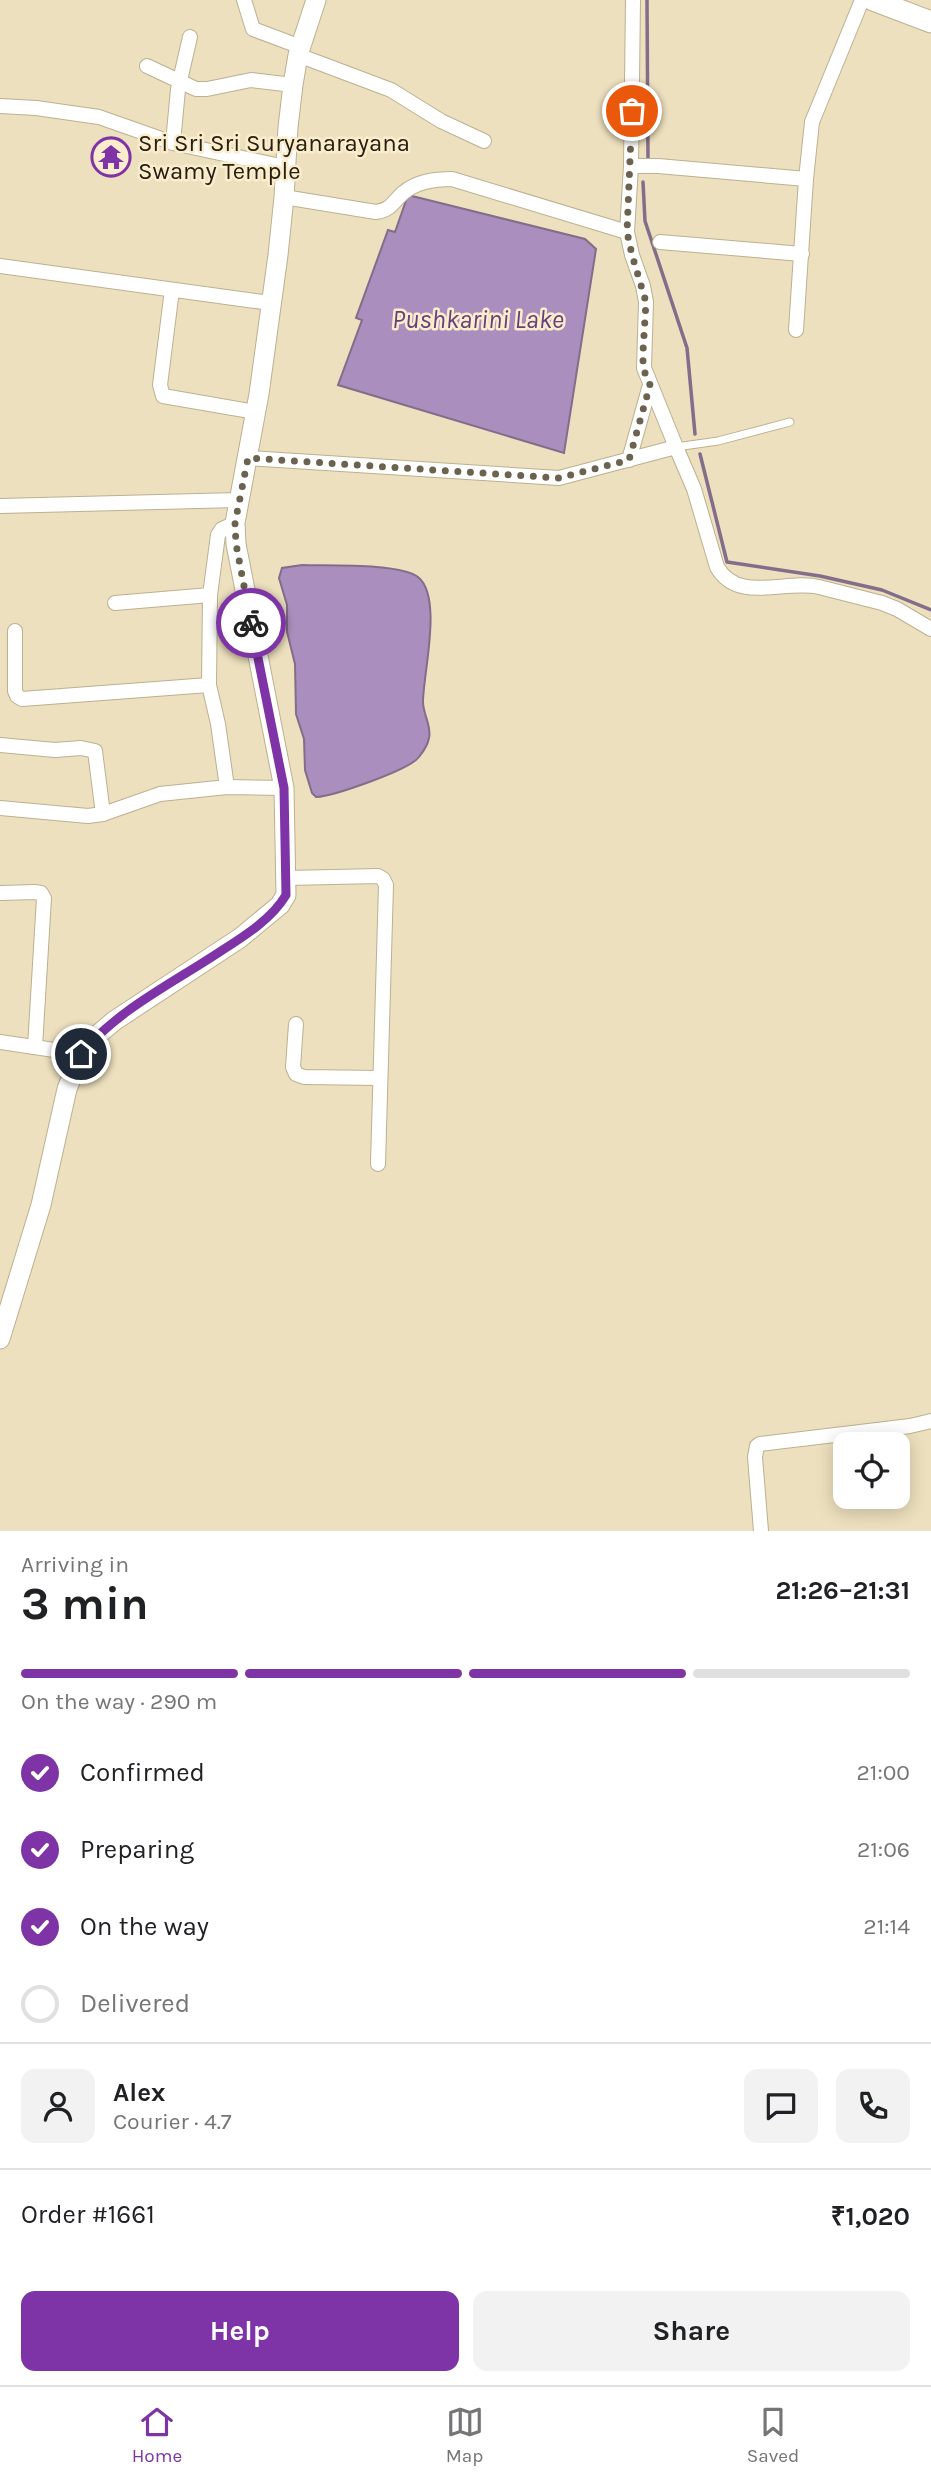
<!DOCTYPE html>
<html lang="en">
<head>
<meta charset="utf-8">
<style>
	:root { --surface:#fff; --page:#f2f2f2; --text:#202124; --muted:#757577; --line:#e0e0e0; --accent:#7e34a6 }
	body { margin:0; font-family:Karla,sans-serif; background:var(--page); color:var(--text); height:100vh; display:flex; flex-direction:column; font-size:26px; white-space:nowrap }
	* { box-sizing:border-box; margin:0 }
	p { font-size:23px; color:var(--muted) }
	.icon { flex:none; width:38px; height:38px; fill:none; stroke:currentColor; stroke-width:2; stroke-linecap:round; stroke-linejoin:round }
	.map { position:relative; height:1531px; overflow:hidden }
	.side { display:flex; flex-direction:column; background:var(--surface); flex:1 }
	.side>* { flex:none }
	.tools { position:absolute; left:833px; top:1432px; display:grid; gap:14px }
	.tools a { display:grid; place-items:center; width:77px; height:77px; border-radius:14px; background:var(--surface); box-shadow:0 4px 18px #0003; font-size:35px }
	.pin { position:absolute; display:grid; place-items:center; width:60px; height:60px; color:#fff; margin:-30px; border:4px solid #fff; border-radius:50%; box-shadow:0 2px 7px #0007 }
	.courier { position:absolute; display:grid; place-items:center; width:70px; height:70px; margin:-35px; border:5px solid #7e34a6; border-radius:50%; background:#fff; color:#222; box-shadow:0 2px 9px #0007 }
	.headline em { font-style:normal; font-weight:700 }
	.headline div { display:flex; flex-direction:column-reverse }
	.headline { display:flex; align-items:center; justify-content:space-between; height:119px; padding:0 21px }
	h1 { font-size:46px; font-weight:700; line-height:52px }
	.bar { display:grid; grid-template-columns:repeat(4,1fr); gap:10px 7px; align-content:center; height:84px; padding:0 21px }
	.bar i { height:9px; border-radius:5px; background:var(--line) }
	.bar .selected { background:var(--accent) }
	.bar p { grid-column:span 4 }
	.line { display:flex; align-items:center; gap:18px; padding:0 21px; border-top:2px solid var(--line) }
	.line div { flex:1 }
	.round { display:grid; place-items:center; flex:none; width:74px; height:74px; border-radius:14px; background:var(--page) }
	ol { padding:0 21px; list-style:none }
	li { display:flex; align-items:center; gap:21px; height:77px }
	li p { margin-inline-start:auto }
	li .icon { padding:7px; border-radius:50%; background:var(--accent); color:#fff; stroke-width:4 }
	li:last-child { color:var(--muted) }
	li i { width:38px; height:38px; border:4px solid var(--line); border-radius:50% }
	.primary-button { display:flex; gap:14px; margin-top:auto; padding:14px 21px }
	.primary-button a { flex:1; height:80px; border-radius:14px; background:var(--accent); color:#fff; font-size:28px; font-weight:700; line-height:80px; text-align:center }
	.primary-button a+a { background:var(--page); color:var(--text) }
	.dock { display:flex; justify-content:space-around; align-items:center; height:98px; border-top:2px solid var(--line); background:var(--surface); font-size:19px; color:var(--muted) }
	.dock a { display:grid; justify-items:center; gap:4px }
	.dock .selected { color:var(--accent) }
	.map>svg:first-child { display:block }
	.water { fill:#aa8ebd; stroke:#826d8a; stroke-width:2 }
	.lines { fill:none; stroke-linecap:round; stroke-linejoin:round }
	.stream { stroke:#826d8a; stroke-width:3.5 }
	.building { fill:#ceb984; stroke:#807456; stroke-width:2 }
	.lane-casing { stroke:#bdb090; stroke-width:9 }
	.street-casing { stroke:#bdb090; stroke-width:16 }
	.secondary-casing { stroke:#bdb090; stroke-width:21 }
	.primary-casing { stroke:#bdb090; stroke-width:23 }
	.lane { stroke:#fff; stroke-width:7 }
	.street { stroke:#fff; stroke-width:14 }
	.secondary { stroke:#fff; stroke-width:19 }
	.primary { stroke:#fff; stroke-width:21 }
	.done { stroke:#6b634f; stroke-width:7; stroke-dasharray:0 12.6 }
	.route { stroke:#7e34a6; stroke-width:9 }
	.labels { text-anchor:middle; dominant-baseline:central; stroke-width:5; stroke-linejoin:round; paint-order:stroke }
	.poi-label { font-size:24px; fill:#252013; stroke:#fbedcb; text-anchor:start }
	.water-label { font-size:26px; font-style:italic; fill:#65407d; stroke:#fbedcb }
</style>
</head>
<body>
<div class="map">
<svg width="931" height="1531" viewBox="0 0 931 1531">
	<rect width="100%" height="100%" fill="#ede0be"/>
	<g class="water">
		<polygon points="408,195 585,239 596,249 564,453 338,385 362,320 356,318 388,230 395,232"/>
		<path d="M302 565C327 566 400 563 418 577 443 597 423 674 423 702 423 714 432 727 429 738 428 744 423 752 419 757 409 770 334 796 316 797L312 793 305 770 304 739 296 714 295 664 287 632V605L279 578 282 568Z"/>
	</g>
	<g class="lines">
		<g class="stream">
			<polyline points="647,0 648,159"/>
			<polyline points="643,182 645,221 687,348 695,434"/>
			<polyline points="700,454 727,562 820,576 882,590 931,610"/>
		</g>
	</g>
	<rect class="building" x="102" y="163" width="15" height="10"/>
	<g class="lines">
		<g class="lane-casing">
			<polyline id="lane" points="676,447 718,441 790,422"/>
		</g>
		<g class="street-casing">
			<g id="street">
				<polyline points="244,0 253,29 301,47"/>
				<polyline points="298,55 391,90 441,121 484,141"/>
				<polyline points="147,66 196,89 207,89 251,80 293,85"/>
				<polyline points="0,106 36,108 99,117 173,143 285,167"/>
				<polyline points="173,143 178,89 190,37"/>
				<polyline points="631,166 658,166 806,179 812,122 862,0"/>
				<path d="M284 197 376 212C391 210 393 202 403 193 417 181 435 179 452 179L627 232"/>
				<polyline points="660,242 802,254"/>
				<polyline points="0,266 270,303"/>
				<polyline points="172,290 160,385 163,396 256,412"/>
				<polyline points="796,330 806,179"/>
				<path d="M676 447 694 489 717 567C738 604 786 579 819 587L882 603 897 609 931 629"/>
				<polyline points="248,458 559,478 676,447 644,368 646,302 643,286 632,255 627,232 631,166 633,0"/>
				<polyline points="629,460 650,385"/>
				<polyline points="0,506 238,500"/>
				<polyline points="210,595 209,685 218,724 227,787"/>
				<polyline points="115,603 210,595 218,535 222,529 235,523"/>
				<polyline points="15,631 15,691 17,696 22,699 209,685"/>
				<polyline points="0,745 55,750 81,748 95,751 103,814"/>
				<polyline points="0,808 88,816 103,814 160,794 227,787 284,788"/>
				<polyline points="287,878 378,876 383,879 386,885 378,1164"/>
				<polyline points="0,893 35,892 41,893 44,898 35,1047"/>
				<polyline points="296,1024 293,1067 296,1074 304,1077 380,1078"/>
				<polyline points="0,1042 81,1054"/>
				<polyline points="761,1531 755,1457 757,1446 760,1444 910,1426 931,1421"/>
			</g>
		</g>
		<g class="secondary-casing">
			<polyline id="secondary" points="0,1339 41,1205 67,1089 81,1054 94,1038 114,1021 240,938 280,905 286,895 284,788 236,544 235,523 259,394 278,255 284,197 288,127 293,85 298,55 316,0"/>
		</g>
		<g class="primary-casing">
			<polyline id="primary" points="873,0 931,22"/>
		</g>
		<use href="#lane" class="lane"/>
		<use href="#street" class="street"/>
		<use href="#secondary" class="secondary"/>
		<use href="#primary" class="primary"/>
	</g>
	<g class="lines">
		<polyline class="done" points="251,623 236,544 235,523 248,458 559,478 629,460 650,385 643,368 643,352 646,302 632,255 627,232 632,111"/>
		<path class="route" d="M81 1054C117 1010 173 983 221 951 243 937 272 919 286 895L284 788 251 623"/>
	</g>
	<defs>
		<g id="temple-ring" transform="scale(2.0125)"><circle r="9.5" fill="#fbedcb" stroke="#7e34a6" stroke-width="1.5"/><path d="M0-6L5-2H3V0L6.5 2.5H4V6H1.5V3h-3V6H-4V2.5H-6.5L-3 0V-2H-5Z" fill="#7e34a6"/></g>
	</defs>
	<g fill-rule="evenodd">
		<use href="#temple-ring" x="111" y="157"/>
	</g>
	<g class="labels">
		<g class="poi-label">
			<text x="138" y="143">Sri Sri Sri Suryanarayana<tspan x="138" dy="28">Swamy Temple</tspan></text>
		</g>
		<g class="water-label">
			<text x="478" y="319">Pushkarini Lake</text>
		</g>
	</g>
</svg>
<div class="tools">
<a><svg class="icon" aria-label="locate" viewBox="0 0 24 24"><circle cx="12" cy="12" r="6"/><path d="M12 2v4M12 18v4M2 12h4M18 12h4"/></svg></a>
</div>
<div class="pin" style="left:632px;top:111px;background:#ea580c"><svg class="icon" aria-label="bag" viewBox="0 0 24 24"><path d="M5 8h14l-1 12H6zM9 8a3 3 0 0 1 6 0"/></svg></div>
<div class="pin" style="left:81px;top:1054px;background:#1f2937"><svg class="icon" aria-label="home" viewBox="0 0 24 24"><path d="M3 11l9-7 9 7M6 9v11h12V9"/></svg></div>
<div class="courier" style="left:251px;top:623px"><svg class="icon" aria-label="bike" viewBox="0 0 24 24"><circle cx="6" cy="16" r="4"/><circle cx="18" cy="16" r="4"/><path d="M6 16l4-8h5l3 8M10 8l3 8H6M13 5h3"/></svg></div>
</div>
<section class="side">
<div class="headline"><div><h1>3 min</h1><p>Arriving in</p></div><em>21:26–21:31</em></div>
<div class="bar"><i class="selected"></i><i class="selected"></i><i class="selected"></i><i></i><p>On the way · 290 m</p></div>
<ol>
<li><svg class="icon" aria-label="check" viewBox="0 0 24 24"><path d="M5 12l5 5 9-10"/></svg>Confirmed<p>21:00</p></li>
<li><svg class="icon" aria-label="check" viewBox="0 0 24 24"><path d="M5 12l5 5 9-10"/></svg>Preparing<p>21:06</p></li>
<li><svg class="icon" aria-label="check" viewBox="0 0 24 24"><path d="M5 12l5 5 9-10"/></svg>On the way<p>21:14</p></li>
<li><i></i>Delivered</li>
</ol>
<div class="line" style="height:126px"><a class="round"><svg class="icon" aria-label="person" viewBox="0 0 24 24"><circle cx="12" cy="8" r="4"/><path d="M4 21q1-7 8-7t8 7"/></svg></a><div><b>Alex</b><p>Courier · 4.7</p></div><a class="round"><svg class="icon" aria-label="chat" viewBox="0 0 24 24"><path d="M4 5h16v11H9l-5 4z"/></svg></a><a class="round"><svg class="icon" aria-label="phone" viewBox="0 0 24 24"><path d="M5 4h4l2 5-3 2q2 4 5 5l2-3 5 2v4C11 20 4 13 5 4z"/></svg></a></div>
<div class="line" style="height:91px"><div>Order #1661</div><b>₹1,020</b></div>
<div class="primary-button"><a>Help</a><a>Share</a></div>
</section>
<nav class="dock">
<a class="selected"><svg class="icon" aria-label="home" viewBox="0 0 24 24"><path d="M3 11l9-7 9 7M6 9v11h12V9"/></svg>Home</a>
<a><svg class="icon" aria-label="map" viewBox="0 0 24 24"><path d="M3 6l6-2 6 2 6-2v14l-6 2-6-2-6 2zM9 4v14M15 6v14"/></svg>Map</a>
<a><svg class="icon" aria-label="saved" viewBox="0 0 24 24"><path d="M7 4h10v16l-5-4-5 4z"/></svg>Saved</a>
</nav>
</body>
</html>
